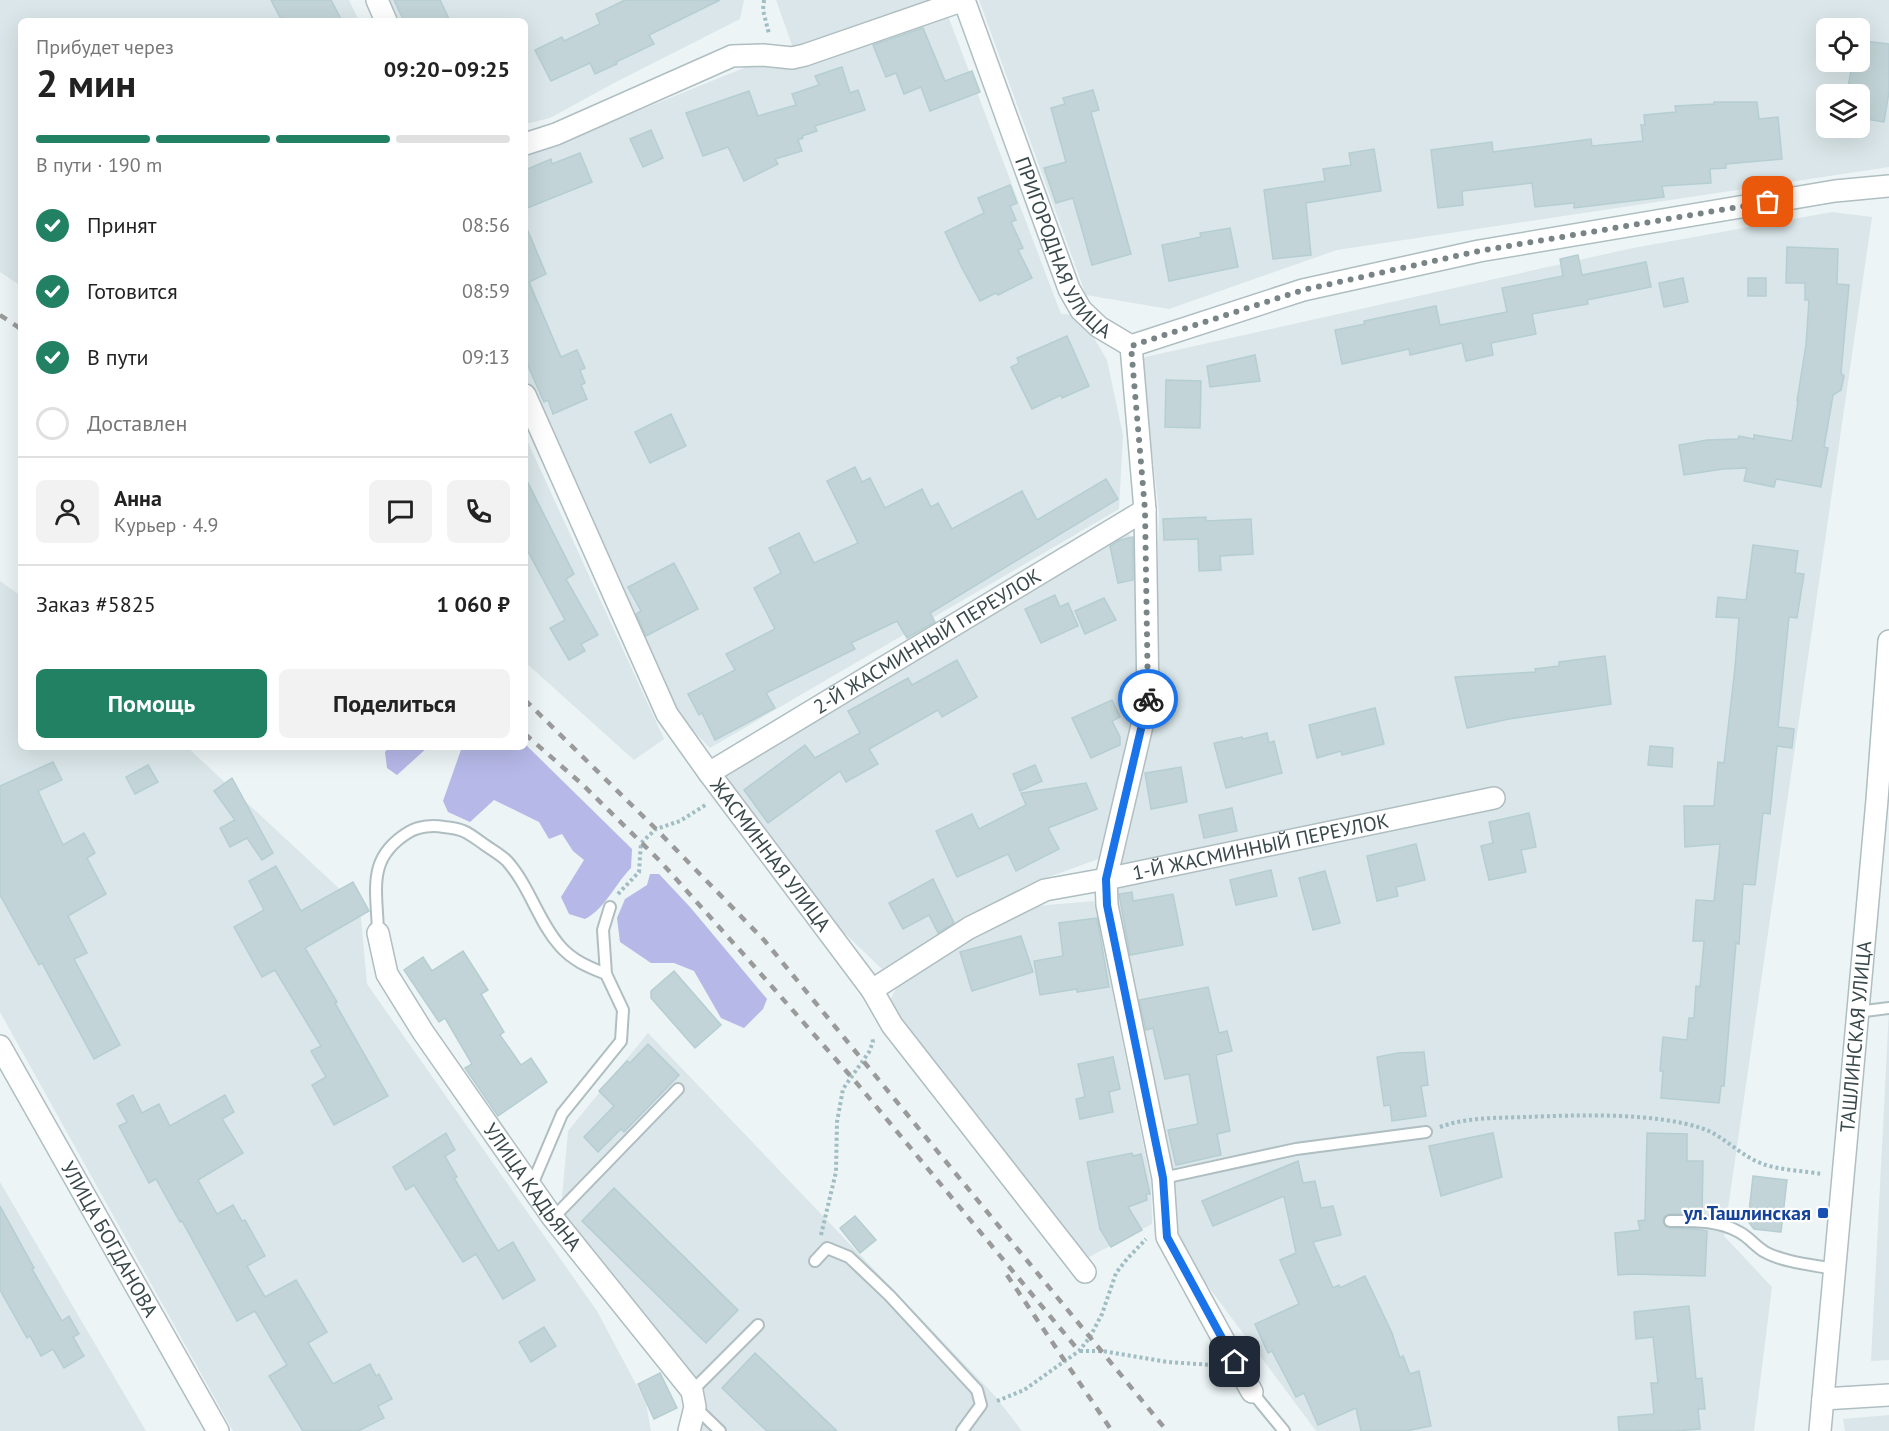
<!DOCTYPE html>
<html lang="ru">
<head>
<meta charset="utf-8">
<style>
	:root { --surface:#fff; --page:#f2f2f2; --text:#222; --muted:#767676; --line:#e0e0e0; --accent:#228163 }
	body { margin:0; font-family:"PT Sans",sans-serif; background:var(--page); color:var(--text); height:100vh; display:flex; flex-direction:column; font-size:22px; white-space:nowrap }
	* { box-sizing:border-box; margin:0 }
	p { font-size:20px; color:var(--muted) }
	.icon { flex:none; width:33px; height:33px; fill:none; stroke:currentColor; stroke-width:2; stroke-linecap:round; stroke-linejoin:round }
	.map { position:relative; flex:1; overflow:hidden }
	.sheet { position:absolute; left:18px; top:18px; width:510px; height:732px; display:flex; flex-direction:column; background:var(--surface); border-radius:9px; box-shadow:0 6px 24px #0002 }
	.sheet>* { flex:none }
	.tools { position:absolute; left:1816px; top:18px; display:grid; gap:12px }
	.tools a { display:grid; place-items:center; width:54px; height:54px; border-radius:9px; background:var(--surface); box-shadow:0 6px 24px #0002; font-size:30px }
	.pin { position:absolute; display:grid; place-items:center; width:51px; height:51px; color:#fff; margin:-26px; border-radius:12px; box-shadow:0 3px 9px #0006 }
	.courier { position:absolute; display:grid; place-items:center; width:60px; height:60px; margin:-30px; border:4px solid #1a73e8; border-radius:50%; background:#fff; color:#222; box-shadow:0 2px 8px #0007 }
	.overview em { font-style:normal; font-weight:600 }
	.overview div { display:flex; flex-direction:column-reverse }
	.overview { display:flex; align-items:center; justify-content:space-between; height:102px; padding:0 18px }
	h1 { font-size:39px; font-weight:600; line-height:45px }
	.bar { display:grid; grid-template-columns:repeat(4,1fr); gap:9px 6px; align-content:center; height:72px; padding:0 18px }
	.bar i { height:8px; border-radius:4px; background:var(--line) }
	.bar .active { background:var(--accent) }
	.bar p { grid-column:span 4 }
	.line { display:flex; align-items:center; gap:15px; padding:0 18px; border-top:2px solid var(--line) }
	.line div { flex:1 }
	.round { display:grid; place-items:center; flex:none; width:63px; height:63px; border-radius:9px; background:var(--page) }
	ol { padding:0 18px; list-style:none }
	li { display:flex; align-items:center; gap:18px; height:66px }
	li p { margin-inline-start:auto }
	li .icon { padding:6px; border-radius:50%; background:var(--accent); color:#fff; stroke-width:4 }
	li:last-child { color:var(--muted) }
	li i { width:33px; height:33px; border:3px solid var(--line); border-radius:50% }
	.button { display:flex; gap:12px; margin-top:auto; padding:12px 18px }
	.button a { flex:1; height:69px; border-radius:9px; background:var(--accent); color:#fff; font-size:24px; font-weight:600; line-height:69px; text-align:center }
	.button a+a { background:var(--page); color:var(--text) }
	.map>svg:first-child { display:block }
	.residential { fill:#dae6e9; fill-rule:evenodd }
	.green { fill:#b6b8e8 }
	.building { fill:#c2d4d7; stroke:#b5ced2; stroke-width:1.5 }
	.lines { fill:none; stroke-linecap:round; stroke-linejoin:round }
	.lane-casing { stroke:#afbec1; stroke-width:14 }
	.street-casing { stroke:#afbec1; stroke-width:24 }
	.path { stroke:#a0bdc3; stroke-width:4; stroke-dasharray:3 3; stroke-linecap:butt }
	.lane { stroke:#fff; stroke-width:10 }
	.street { stroke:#fff; stroke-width:21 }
	.rail { stroke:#9a9a9a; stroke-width:4.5; stroke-dasharray:8 8; stroke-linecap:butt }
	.done { stroke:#788486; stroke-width:6; stroke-dasharray:0 10.8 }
	.route { stroke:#1a73e8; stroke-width:8 }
	.transit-dot { fill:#1a4fb4; stroke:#fff; stroke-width:2 }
	.labels { text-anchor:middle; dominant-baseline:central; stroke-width:4.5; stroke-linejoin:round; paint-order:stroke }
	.street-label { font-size:20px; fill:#39484a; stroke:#fff }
	.transit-label { font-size:20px; font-weight:bold; fill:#164399; stroke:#fff; text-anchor:end }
</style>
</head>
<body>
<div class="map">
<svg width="1889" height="1431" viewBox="0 0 1889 1431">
	<rect width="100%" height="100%" fill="#ecf4f6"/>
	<g class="residential">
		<polygon points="0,0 349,0 359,21 21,21 21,286 0,272"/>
		<polygon points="385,0 744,0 740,19 616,82 550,118 525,124 525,21 396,21"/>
		<polygon points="776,0 942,0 1061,314 1080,315 1107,360 1123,435 1119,509 710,748 668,705 525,381 525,157 793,48"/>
		<path d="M979 0H1889V167L1337 250 1169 309 1086 295ZM1827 28H1860V62H1827ZM1827 94H1860V128H1827Z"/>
		<polygon points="1832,212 1872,217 1724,1236 1772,1287 1754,1431 1316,1431 1178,1246 1113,894 1154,703 1159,512 1141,358 1633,248"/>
		<polygon points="525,436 664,739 634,760 525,662"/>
		<polygon points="1124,529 1136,543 1141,700 1101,858 1027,885 882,969 816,906 722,776"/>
		<polygon points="0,581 21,596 21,747 187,747 360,908 367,984 597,1311 646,1403 651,1431 233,1431 0,1012"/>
		<polygon points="1094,901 1151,1183 1152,1224 1089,1257 1027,1187 889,1002 904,973 1036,906"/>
		<polygon points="1889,1010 1889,1360 1871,1361"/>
		<polygon points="648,1033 995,1396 1022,1431 700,1431 704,1400 560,1219 568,1131"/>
		<polygon points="0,1182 146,1431 0,1431"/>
		<polygon points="1889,1415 1889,1431 1845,1431 1843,1419"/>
	</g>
	<g class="green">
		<path d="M525 744 632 849 631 868C615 884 605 909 585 919L569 914 561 897 584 860 573 851 562 834 549 839 539 822 494 800 470 822 448 812 443 801 462 747H525Z"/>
		<polygon points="389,747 428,747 397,775 387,768 385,752"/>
		<polygon points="650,874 659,874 690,907 767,999 763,1009 744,1028 721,1018 694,971 674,963 651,963 620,942 617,918 625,899 647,885"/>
	</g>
	<g class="building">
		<polygon points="271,0 331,0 342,21 282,21"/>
		<polygon points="394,0 440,0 450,21 404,21"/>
		<polygon points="625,0 720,0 649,35 654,44 616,62 617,64 595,74 590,63 551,81 535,50 562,37 564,41 600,24 596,14"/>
		<polygon points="923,28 945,81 972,71 980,92 930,111 921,87 904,94 896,73 886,77 873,45"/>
		<polygon points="1864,41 1889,44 1889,92 1884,122 1860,118 1860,94 1847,94 1851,70 1861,71"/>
		<polygon points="842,67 850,93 858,90 865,110 815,126 817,131 802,136 803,138 798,140 802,151 775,159 778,164 744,181 728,147 703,156 686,113 749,91 758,116 796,105 792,94 819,85 815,76"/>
		<polygon points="1093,90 1099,110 1091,112 1131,254 1092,265 1073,198 1056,203 1044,168 1066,162 1051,108 1065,104 1063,98"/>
		<polygon points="1714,102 1757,102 1759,119 1778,117 1782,159 1726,164 1726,168 1710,169 1711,183 1662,186 1664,197 1574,208 1574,203 1535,207 1532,183 1462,191 1463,205 1438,208 1431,150 1492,142 1493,152 1591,139 1592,146 1643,141 1641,125 1645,125 1644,115 1676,112 1675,106 1714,104"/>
		<polygon points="651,130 663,158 643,167 630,139"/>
		<polygon points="1374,149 1381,191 1306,203 1311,255 1273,259 1264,190 1325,181 1323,169 1351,165 1349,153"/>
		<polygon points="580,153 592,182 525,209 525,170 551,159 552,164"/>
		<polygon points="1010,185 1017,203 1010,206 1016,220 1011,222 1023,248 1018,250 1032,278 998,295 996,293 980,301 962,268 945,232 984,213 978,198"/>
		<polygon points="525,224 546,274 529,282 561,357 577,350 585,368 580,370 585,383 581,385 587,399 553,414 548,400 544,402 525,359"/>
		<polygon points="1230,228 1238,267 1169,281 1162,245 1201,237 1200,233"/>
		<polygon points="1787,247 1838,249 1837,284 1849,285 1841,373 1844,376 1841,390 1833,395 1831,407 1824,447 1828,448 1821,487 1776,479 1774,487 1744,481 1747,468 1723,469 1684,475 1679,445 1707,440 1738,439 1739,436 1754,439 1754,435 1792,441 1798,401 1797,401 1806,345 1809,300 1805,300 1805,283 1786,283"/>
		<polygon points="1578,255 1582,275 1646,262 1651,287 1587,300 1588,304 1532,314 1536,334 1491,343 1493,355 1466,361 1462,343 1410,355 1409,349 1342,364 1335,330 1365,324 1364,321 1436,306 1440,325 1507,312 1502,288 1563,276 1560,259"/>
		<polygon points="1683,278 1688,302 1664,307 1659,283"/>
		<rect x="1748" y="278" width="18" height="18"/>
		<polygon points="1067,336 1089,386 1062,398 1061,395 1032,409 1011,367 1019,363 1017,358"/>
		<polygon points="1255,355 1260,381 1210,387 1207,366"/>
		<polygon points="1166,380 1201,381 1200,428 1165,427"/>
		<polygon points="671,414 686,446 650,463 635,432"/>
		<polygon points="855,467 862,482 870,478 885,508 922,489 931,507 938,503 952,529 1022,491 1037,520 1106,479 1118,499 930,613 935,622 907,638 897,621 851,643 855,649 766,693 775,708 715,740 702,713 699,715 688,694 735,670 726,654 775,629 754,588 781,573 769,548 799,533 814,563 858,543 827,481"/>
		<polygon points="525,477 574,574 566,579 598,635 581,644 585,651 569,660 550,628 565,620 525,546"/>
		<polygon points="1206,517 1206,521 1251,519 1253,554 1220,556 1221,570 1199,571 1198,539 1164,540 1163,519"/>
		<polygon points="1133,537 1133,580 1118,583 1110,546 1120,540"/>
		<polygon points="1753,545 1798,551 1795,573 1804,574 1797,618 1789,617 1778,727 1794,729 1792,748 1777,746 1770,814 1763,813 1755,885 1743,884 1739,944 1736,943 1724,1086 1721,1086 1719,1103 1661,1098 1663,1071 1660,1071 1663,1037 1687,1040 1689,1018 1694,1018 1696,986 1700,987 1704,941 1693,941 1696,900 1714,901 1720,844 1685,847 1684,806 1714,806 1718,762 1724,763 1735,668 1739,618 1716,617 1718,597 1746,600"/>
		<polygon points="674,563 698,609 646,636 636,614 641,611 628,587"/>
		<polygon points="1055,595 1060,607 1068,603 1078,626 1041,643 1025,609"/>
		<polygon points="1104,598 1116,620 1085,634 1075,611"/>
		<polygon points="1605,656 1611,704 1509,719 1467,728 1455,677 1536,672 1535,669 1559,666 1559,662"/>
		<polygon points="957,660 977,697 942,717 938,710 869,749 878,764 846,782 840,771 768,823 744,790 805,745 815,758 860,733 848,711 908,678 912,685"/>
		<polygon points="1112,700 1120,717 1112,721 1120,737 1120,745 1091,758 1072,718"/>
		<polygon points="1375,708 1384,744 1342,755 1341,751 1317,758 1309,725"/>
		<polygon points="1267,733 1269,743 1274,741 1282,773 1226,788 1214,743 1242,737 1243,739"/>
		<polygon points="1650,746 1673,748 1672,767 1648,765"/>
		<polygon points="53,762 62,780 38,791 63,845 84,833 95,853 87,858 106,894 68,916 87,953 74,959 120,1045 94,1059 42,963 39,965 0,895 0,786"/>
		<polygon points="148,765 158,782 135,794 126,777"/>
		<polygon points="1035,765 1042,781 1020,791 1013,774"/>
		<polygon points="1181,767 1187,802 1151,809 1145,773"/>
		<polygon points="232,778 273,853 262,860 247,838 230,847 220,828 235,820 214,791"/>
		<polygon points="1086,783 1097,809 1048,828 1059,849 1016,871 1008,854 957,877 936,831 972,814 979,829 1026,805 1021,793"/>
		<polygon points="1232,808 1237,831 1204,838 1199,815"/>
		<polygon points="1529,813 1536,847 1521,850 1526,872 1489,880 1481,846 1493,843 1489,822"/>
		<polygon points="1416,844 1425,880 1396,887 1398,896 1377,901 1367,856"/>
		<polygon points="276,866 301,911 353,882 369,911 305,948 337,1002 335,1003 388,1096 334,1125 312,1085 326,1077 311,1051 321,1046 275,970 262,977 234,927 264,910 249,881"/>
		<polygon points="1271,870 1277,896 1236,905 1230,880"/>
		<polygon points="1325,871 1340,923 1313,930 1299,878"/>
		<polygon points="933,879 954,923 938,933 929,915 903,929 889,903"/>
		<polygon points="1132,892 1133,901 1173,894 1183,945 1130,955 1119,894"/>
		<polygon points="1097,918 1109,987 1077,992 1077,989 1040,995 1034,961 1063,956 1059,923"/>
		<polygon points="1021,936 1033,972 972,991 960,952"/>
		<polygon points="463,951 488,990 481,994 504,1032 500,1035 521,1065 531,1058 547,1082 498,1116 465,1068 472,1064 445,1018 439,1022 404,970 423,957 432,971"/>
		<polygon points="674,971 721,1025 695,1048 651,998 651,991"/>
		<polygon points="1208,987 1219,1033 1227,1031 1232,1051 1216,1055 1230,1131 1217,1134 1221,1155 1176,1165 1168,1130 1198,1124 1189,1074 1165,1079 1153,1028 1146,1030 1139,1000"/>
		<polygon points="648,1044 679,1075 624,1132 621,1129 598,1152 584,1137 614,1106 599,1091 627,1061 630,1063"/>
		<polygon points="1424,1052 1428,1085 1421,1086 1426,1116 1392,1121 1390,1105 1384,1106 1377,1057 1398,1053"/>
		<polygon points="1113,1057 1120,1089 1109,1092 1113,1112 1080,1119 1076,1099 1085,1097 1078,1064"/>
		<polygon points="133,1095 142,1113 159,1104 170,1126 225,1095 234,1112 222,1119 243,1153 198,1180 217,1214 233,1205 242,1221 245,1220 265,1256 247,1266 265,1297 296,1280 327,1332 308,1343 333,1384 370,1364 376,1376 379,1374 392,1399 378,1406 384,1418 358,1431 303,1431 269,1376 287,1365 255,1311 237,1321 182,1221 180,1222 156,1179 149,1183 119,1126 127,1122 117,1104"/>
		<polygon points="446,1133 455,1150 445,1156 457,1177 454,1178 478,1218 498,1251 513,1242 535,1280 503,1299 476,1254 463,1262 414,1185 406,1190 393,1167"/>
		<polygon points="1493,1133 1502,1177 1441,1196 1429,1146"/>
		<polygon points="1647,1133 1687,1134 1687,1161 1703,1161 1702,1214 1669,1214 1664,1217 1663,1222 1666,1227 1669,1228 1696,1229 1707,1231 1705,1276 1631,1274 1618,1275 1615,1233 1640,1230 1638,1221 1645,1220"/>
		<polygon points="1132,1153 1133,1156 1141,1154 1150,1194 1146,1194 1147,1200 1128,1207 1142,1230 1111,1247 1100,1229 1087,1162"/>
		<polygon points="1298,1161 1303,1183 1315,1181 1321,1208 1333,1206 1341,1235 1313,1242 1333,1288 1339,1285 1340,1288 1365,1276 1392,1333 1400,1358 1403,1356 1410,1374 1419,1371 1431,1426 1406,1431 1361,1431 1356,1408 1318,1425 1304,1393 1296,1397 1272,1351 1268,1353 1255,1324 1299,1304 1280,1260 1296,1253 1284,1196 1213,1226 1202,1201"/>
		<polygon points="1753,1176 1787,1180 1781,1232 1754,1229 1748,1221"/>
		<polygon points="614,1188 738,1310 706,1343 582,1221"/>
		<polygon points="0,1206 34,1268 32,1269 62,1321 69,1316 79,1334 73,1337 84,1356 64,1368 53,1349 41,1356 30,1336 27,1338 0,1290"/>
		<polygon points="855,1216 876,1240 860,1253 840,1228"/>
		<polygon points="1689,1306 1696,1379 1702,1378 1705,1409 1698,1409 1700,1429 1675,1431 1619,1431 1618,1417 1654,1414 1651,1383 1658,1383 1653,1337 1636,1339 1634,1312"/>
		<polygon points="544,1327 556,1346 531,1362 519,1342"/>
		<polygon points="755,1353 837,1431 767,1431 753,1418 722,1388"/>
		<polygon points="660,1373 677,1408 654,1419 638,1384"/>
	</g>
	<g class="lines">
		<g class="lane-casing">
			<g id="lane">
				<path d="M378 933C377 889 366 858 409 832 419 826 433 825 444 827 465 829 468 833 485 845 492 850 501 855 507 861 530 887 538 921 560 946 573 961 589 967 606 974"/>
				<polyline points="1857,1012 1889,1008"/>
				<polyline points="1163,1178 1296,1149 1426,1132"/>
				<polyline points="531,1187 562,1114 621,1041 623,1010 606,974 603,930 610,907"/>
				<polyline points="553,1218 678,1089"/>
				<path d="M1670 1221C1694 1221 1718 1220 1739 1232 1749 1237 1756 1247 1765 1252 1783 1262 1813 1265 1834 1269"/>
				<polyline points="815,1261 827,1248 849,1257 889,1295 977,1390 981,1405 962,1431"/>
				<polyline points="692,1391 758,1325"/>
				<polyline points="1252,1392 1284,1431"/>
				<polyline points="695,1407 720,1431"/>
			</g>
		</g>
		<g class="street-casing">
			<g id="street">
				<polyline points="377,0 386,21"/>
				<path id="s1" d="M964 0 1069 289 1081 310 1099 327 1131 346 1145 510 1148 700 1106 879 1107 905 1163 1178 1167 1237 1252 1392"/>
				<polyline points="525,144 556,134 732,56 763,55 792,58 805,55 964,0"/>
				<polyline points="1131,346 1303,290 1479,251 1835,191 1889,186"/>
				<path id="s2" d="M525 395 667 714 709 773 872 990 892 1025 1085 1272"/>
				<path id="s3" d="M709 773 1145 510"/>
				<path id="s4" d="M378 933 387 974 423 1032 553 1218 692 1391 695 1407 689 1431"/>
				<path id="s5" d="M872 990 969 928 1045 890 1106 879 1494 798"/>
				<path id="s6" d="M0 1046 218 1431"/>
				<polyline points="1823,1399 1889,1395"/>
				<path id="s7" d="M1820 1431 1877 800 1889 641"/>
			</g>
		</g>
		<g class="path">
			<polyline points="764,0 763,10 769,34"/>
			<polyline points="618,894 639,872 641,843 656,829 680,821 707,804"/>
			<path d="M1440 1127C1467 1117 1498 1118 1526 1117 1578 1115 1655 1112 1704 1129 1725 1137 1742 1157 1763 1164 1779 1170 1805 1171 1822 1174"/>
			<polyline points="821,1235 836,1172 837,1122 843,1089 869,1052 873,1042 872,1038"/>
			<polyline points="1080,1351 1102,1351 1167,1362 1213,1365"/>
			<polyline points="997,1401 1024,1390 1079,1351 1090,1337 1102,1314 1116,1273 1127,1259 1146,1239"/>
		</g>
		<use href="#lane" class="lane"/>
		<use href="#street" class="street"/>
		<g class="rail">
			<polyline points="0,315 21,329"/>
			<polyline points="525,700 656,829 764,940 1167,1431"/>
			<polyline points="525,734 583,785 660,861 745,956 855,1081 1079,1351"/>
			<polyline points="1007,1275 1112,1431"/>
		</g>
	</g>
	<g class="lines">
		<polyline class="done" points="1148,699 1145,510 1131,346 1303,290 1479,251 1768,202"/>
		<polyline class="route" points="1148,699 1106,879 1107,905 1163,1178 1167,1237 1235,1362"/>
	</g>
	<rect class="transit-dot" x="1817" y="1207" width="12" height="12" rx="3"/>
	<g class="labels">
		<g class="street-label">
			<text stroke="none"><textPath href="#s1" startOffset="268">ПРИГОРОДНАЯ УЛИЦА</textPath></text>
			<text stroke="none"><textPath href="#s3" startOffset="255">2-Й ЖАСМИННЫЙ ПЕРЕУЛОК</textPath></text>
			<text stroke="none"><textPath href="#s5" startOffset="420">1-Й ЖАСМИННЫЙ ПЕРЕУЛОК</textPath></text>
			<text stroke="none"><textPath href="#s2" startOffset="524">ЖАСМИННАЯ УЛИЦА</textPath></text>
			<text stroke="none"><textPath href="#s7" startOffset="396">ТАШЛИНСКАЯ УЛИЦА</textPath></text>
			<text stroke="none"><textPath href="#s4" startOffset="300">УЛИЦА КАДЬЯНА</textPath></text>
			<text stroke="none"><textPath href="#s6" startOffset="222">УЛИЦА БОГДАНОВА</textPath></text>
		</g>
		<g class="transit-label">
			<text x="1811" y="1213">ул.Ташлинская</text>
		</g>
	</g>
</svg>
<div class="tools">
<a><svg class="icon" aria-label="locate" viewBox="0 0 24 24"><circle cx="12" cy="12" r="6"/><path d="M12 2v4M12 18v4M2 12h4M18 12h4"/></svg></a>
<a><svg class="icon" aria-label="layers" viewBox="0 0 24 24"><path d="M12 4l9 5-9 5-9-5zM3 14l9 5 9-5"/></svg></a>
</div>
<div class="pin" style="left:1768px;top:202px;background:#ea580c"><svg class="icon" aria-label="bag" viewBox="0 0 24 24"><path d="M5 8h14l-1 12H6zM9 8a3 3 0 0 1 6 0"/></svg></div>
<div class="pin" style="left:1235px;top:1362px;background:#1f2937"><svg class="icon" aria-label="home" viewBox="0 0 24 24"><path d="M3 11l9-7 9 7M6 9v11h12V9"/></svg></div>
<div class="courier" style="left:1148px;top:699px"><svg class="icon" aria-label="bike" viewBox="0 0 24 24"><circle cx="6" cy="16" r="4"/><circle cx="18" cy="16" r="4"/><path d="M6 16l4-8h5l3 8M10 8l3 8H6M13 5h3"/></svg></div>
<section class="sheet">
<div class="overview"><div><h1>2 мин</h1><p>Прибудет через</p></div><em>09:20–09:25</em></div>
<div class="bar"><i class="active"></i><i class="active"></i><i class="active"></i><i></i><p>В пути · 190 m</p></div>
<ol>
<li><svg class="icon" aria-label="check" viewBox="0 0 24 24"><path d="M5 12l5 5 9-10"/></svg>Принят<p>08:56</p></li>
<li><svg class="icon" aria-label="check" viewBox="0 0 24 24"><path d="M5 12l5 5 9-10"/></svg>Готовится<p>08:59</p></li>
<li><svg class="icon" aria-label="check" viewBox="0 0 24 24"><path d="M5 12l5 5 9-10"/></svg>В пути<p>09:13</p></li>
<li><i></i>Доставлен</li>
</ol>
<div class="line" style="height:108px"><a class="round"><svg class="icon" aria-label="person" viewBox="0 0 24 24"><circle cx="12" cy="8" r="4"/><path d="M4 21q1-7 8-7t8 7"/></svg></a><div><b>Анна</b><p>Курьер · 4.9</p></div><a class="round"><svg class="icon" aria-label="chat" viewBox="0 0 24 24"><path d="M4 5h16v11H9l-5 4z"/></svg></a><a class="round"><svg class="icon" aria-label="phone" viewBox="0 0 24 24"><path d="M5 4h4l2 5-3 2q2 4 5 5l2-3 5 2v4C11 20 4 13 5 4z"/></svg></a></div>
<div class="line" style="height:78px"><div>Заказ #5825</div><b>1 060 ₽</b></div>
<div class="button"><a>Помощь</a><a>Поделиться</a></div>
</section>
</div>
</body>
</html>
